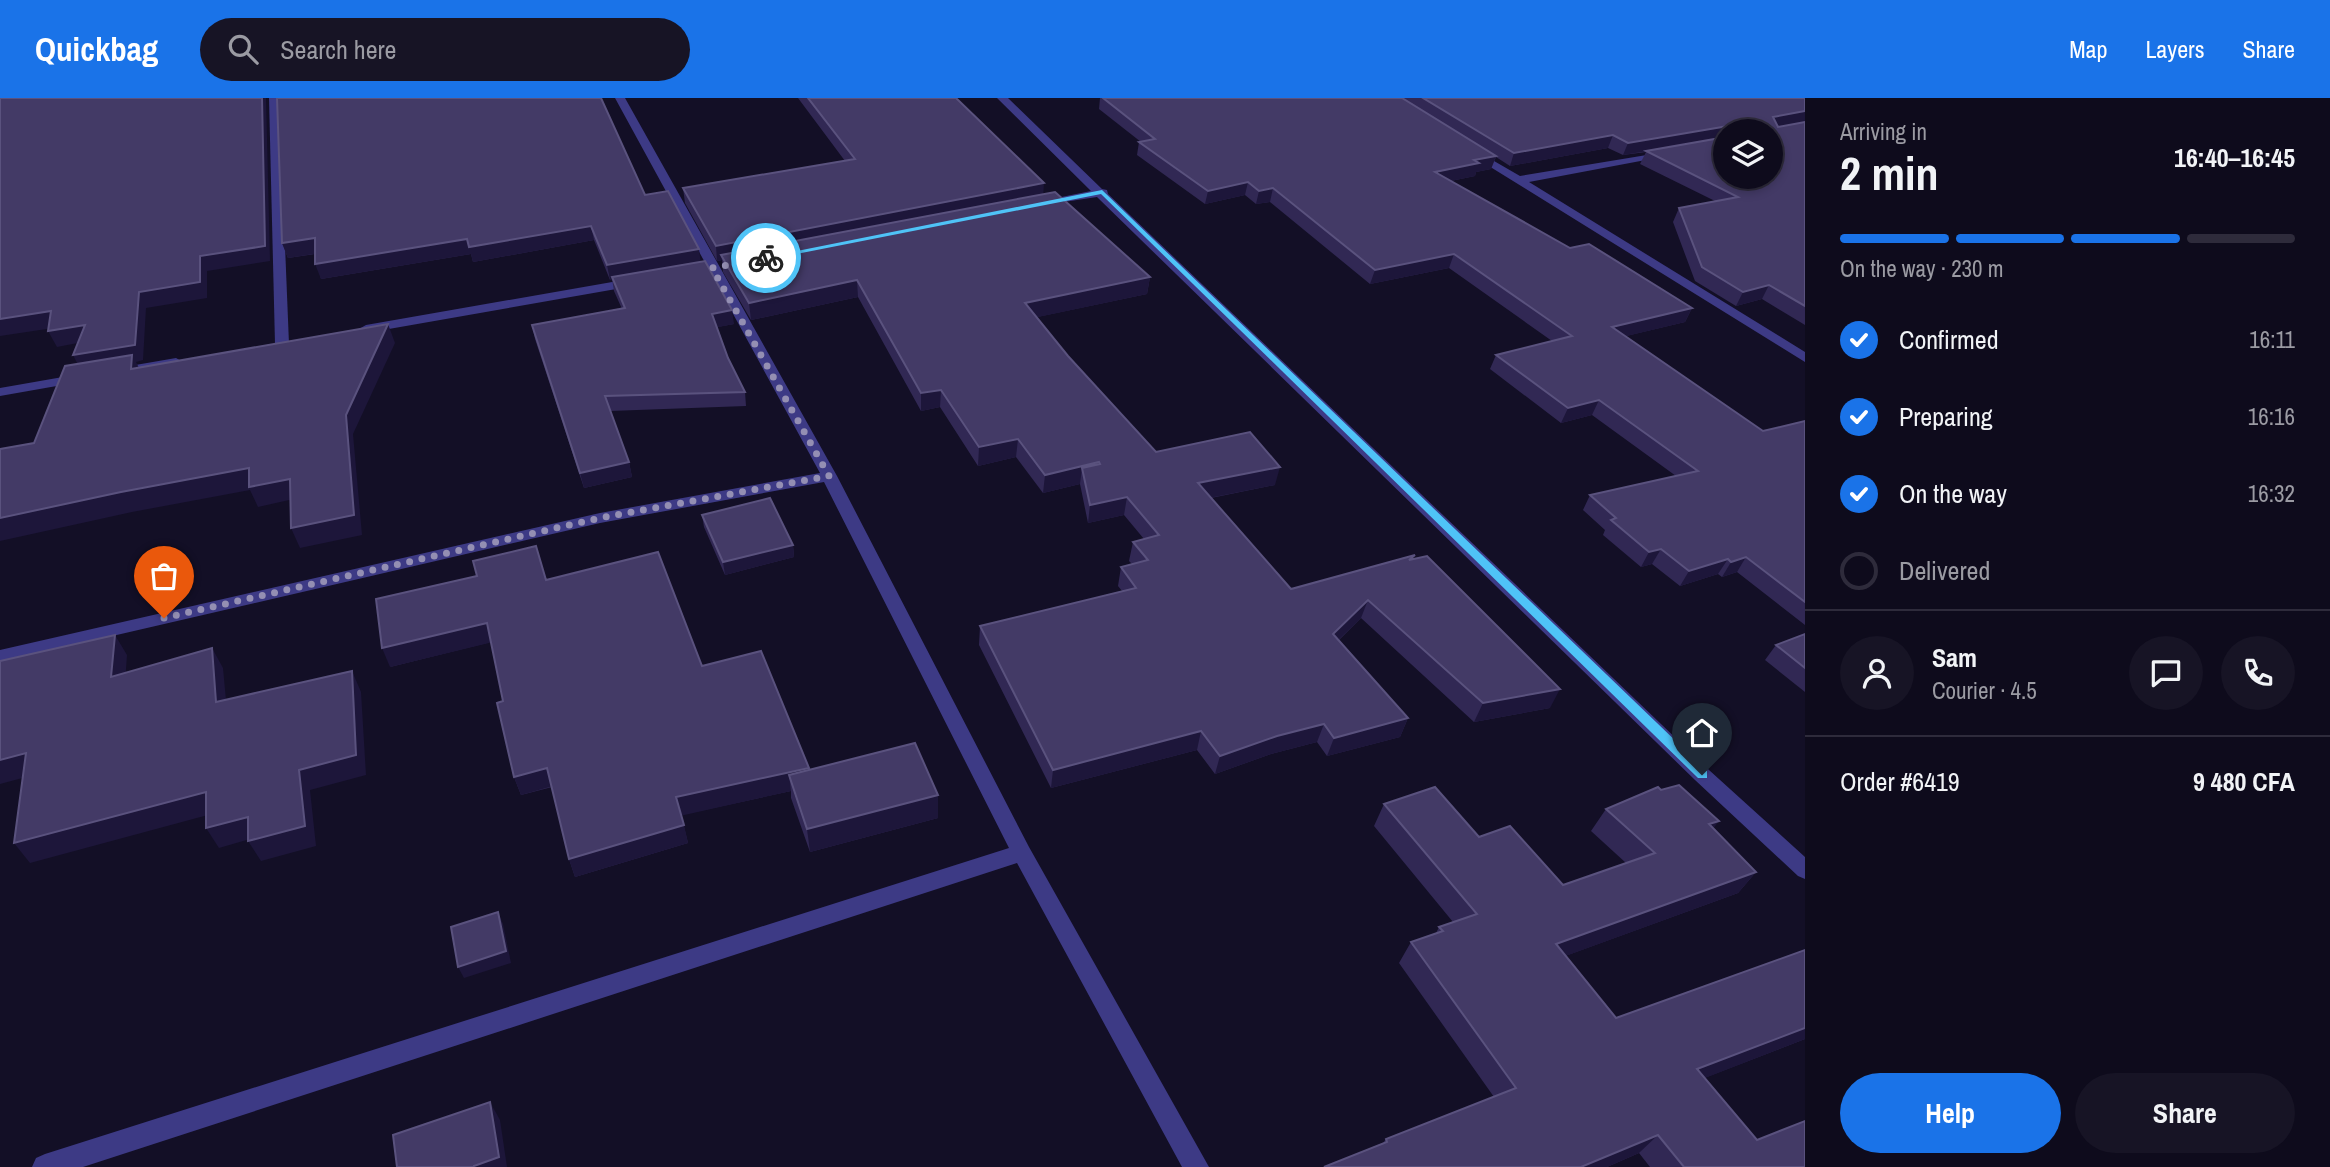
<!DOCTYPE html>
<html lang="en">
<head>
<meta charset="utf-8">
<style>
	:root { --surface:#0e0b1c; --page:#171425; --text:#f1f3f6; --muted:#9b9ba3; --line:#2e2b3b; --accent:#1a73e8 }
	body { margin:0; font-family:"Archivo Narrow",sans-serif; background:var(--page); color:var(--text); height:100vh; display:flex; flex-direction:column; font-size:26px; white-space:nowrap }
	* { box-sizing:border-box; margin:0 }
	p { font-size:23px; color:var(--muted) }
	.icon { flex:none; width:38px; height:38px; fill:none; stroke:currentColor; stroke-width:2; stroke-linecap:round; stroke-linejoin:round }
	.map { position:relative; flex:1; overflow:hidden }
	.panel { display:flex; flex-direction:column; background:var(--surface); width:525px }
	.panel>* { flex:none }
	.tools { position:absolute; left:1713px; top:21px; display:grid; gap:14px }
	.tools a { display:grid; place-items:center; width:70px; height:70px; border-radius:50%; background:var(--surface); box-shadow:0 4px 10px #0003,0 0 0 2px var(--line); font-size:35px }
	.pin { position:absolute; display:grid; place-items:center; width:60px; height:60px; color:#fff; margin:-72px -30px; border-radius:50% 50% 50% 0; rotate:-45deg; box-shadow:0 0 7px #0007 }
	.pin .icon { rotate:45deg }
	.courier { position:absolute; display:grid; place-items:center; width:70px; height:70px; margin:-35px; border:5px solid #4fc3f7; border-radius:50%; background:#fff; color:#222; box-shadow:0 2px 9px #0007 }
	.head em { font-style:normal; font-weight:700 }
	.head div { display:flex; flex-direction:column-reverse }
	.head { display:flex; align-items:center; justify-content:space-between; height:119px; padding:0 35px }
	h1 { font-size:46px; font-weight:700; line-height:52px }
	.bar { display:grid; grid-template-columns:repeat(4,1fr); gap:10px 7px; align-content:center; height:84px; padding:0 35px }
	.bar i { height:9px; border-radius:5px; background:var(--line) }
	.bar .selected { background:var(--accent) }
	.bar p { grid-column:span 4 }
	.line { display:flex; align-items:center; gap:18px; padding:0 35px; border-top:2px solid var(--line) }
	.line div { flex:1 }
	.round { display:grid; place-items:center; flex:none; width:74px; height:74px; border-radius:37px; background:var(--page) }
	ol { padding:0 35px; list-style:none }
	li { display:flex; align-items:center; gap:21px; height:77px }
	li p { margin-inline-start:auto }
	li .icon { padding:7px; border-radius:50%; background:var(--accent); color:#fff; stroke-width:4 }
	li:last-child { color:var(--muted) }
	li i { width:38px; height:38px; border:4px solid var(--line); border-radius:50% }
	.primary-button { display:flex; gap:14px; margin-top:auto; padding:14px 35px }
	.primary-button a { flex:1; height:80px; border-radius:42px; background:var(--accent); color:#fff; font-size:28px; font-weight:700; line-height:80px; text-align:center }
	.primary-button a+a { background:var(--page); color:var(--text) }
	header { display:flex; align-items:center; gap:42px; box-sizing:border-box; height:98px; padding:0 35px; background:var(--accent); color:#fff }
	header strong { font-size:33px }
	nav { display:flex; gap:38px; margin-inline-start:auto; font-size:24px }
	.search { width:490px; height:63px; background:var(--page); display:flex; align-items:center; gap:18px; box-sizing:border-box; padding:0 24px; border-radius:38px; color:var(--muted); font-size:26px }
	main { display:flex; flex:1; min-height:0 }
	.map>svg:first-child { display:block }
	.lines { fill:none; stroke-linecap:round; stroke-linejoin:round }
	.minor { fill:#3d3a85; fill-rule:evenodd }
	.wall { fill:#312854; fill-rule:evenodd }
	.shaded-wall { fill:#1d163a }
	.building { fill:#433a66; stroke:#5a527e; stroke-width:2 }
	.route { fill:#4fc3f7 }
	.done { stroke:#948fb3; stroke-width:7; stroke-dasharray:0 12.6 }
</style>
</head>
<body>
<header>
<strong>Quickbag</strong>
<div class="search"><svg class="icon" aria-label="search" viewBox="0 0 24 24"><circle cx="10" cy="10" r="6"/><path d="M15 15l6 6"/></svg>Search here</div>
<nav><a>Map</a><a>Layers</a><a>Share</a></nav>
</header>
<main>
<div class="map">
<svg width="1805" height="1069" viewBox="0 0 1805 1069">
	<rect width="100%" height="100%" fill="#130f26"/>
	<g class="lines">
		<g class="minor">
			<polygon points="269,0 279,0 289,246 282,250 275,246"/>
			<polygon points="615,0 625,0 837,378 1029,749 1209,1069 1182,1069 1017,765 83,1069 32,1069 36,1060 45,1056 1009,750 824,384 600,425 0,564 0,552 600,415 820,375"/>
			<polygon points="997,0 1008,0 1102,91 1107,92 1108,96 1709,672 1805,759 1805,781 1798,778 1695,682 1097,99 1037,108 1037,104 1091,93"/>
			<polygon points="1475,52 1520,78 1671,53 1672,55 1667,58 1529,84 1805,254 1805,264 1471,57 1470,55"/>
			<polygon points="635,180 641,184 639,187 366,235 359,231 366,227"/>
			<polygon points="176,260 183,264 181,267 118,278 111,274 118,270"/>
			<polygon points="80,276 85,277 85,283 0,298 0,290"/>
		</g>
	</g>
	<g class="wall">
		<polygon points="798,0 956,0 1043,96 1150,179 1147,196 1037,219 1068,258 1156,354 1275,387 1211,400 1291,491 1413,461 1550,610 1474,624 1361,520 1339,542 1408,620 1400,639 1327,658 1317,644 1271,656 1215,676 1197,652 1051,690 979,547 980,528 1122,493 1118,488 1121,469 1132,466 1129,463 1133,444 1144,441 1124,417 1088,425 1080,386 1043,395 1016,359 978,368 940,309 921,313 858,199 751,222 723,174 722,162 717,163 685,105 683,90 845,63"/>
		<path d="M1100 0H1805V227L1762 201 1736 208 1695 183 1673 124 1679 110 1715 103 1640 66 1646 54 1623 57 1608 50 1510 68 1496 59 1491 71 1476 74 1475 78 1451 83 1570 150 1692 210 1685 224 1626 238 1763 333 1805 323V527L1737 474 1722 479 1718 476 1680 488 1652 466 1641 469 1603 437 1605 432 1583 412 1590 397 1676 378 1592 317 1561 325 1490 271 1496 257 1552 243 1449 170 1370 186 1270 104 1256 106 1245 97 1205 106 1137 57 1139 44H1141L1099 11ZM1726 33H1771L1726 79Z"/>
		<polygon points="645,97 701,164 734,226 717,229 728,260 745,294 746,308 610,313 629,364 632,379 584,390 535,241 532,227 622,211 614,193 612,181 610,182 594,142 473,164 471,156 321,181 315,156 288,160 282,145"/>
		<polygon points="702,417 793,447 794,459 725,477 704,429"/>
		<polygon points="546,482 702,568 809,672 938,697 938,720 810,754 791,700 791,693 681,717 688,745 575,779 569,761 552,689 521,697 514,679 503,603 491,544 390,569"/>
		<polygon points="1805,536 1805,594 1765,562 1776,547"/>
		<polygon points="1384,706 1479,739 1563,787 1626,765 1591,733 1606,711 1713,731 1756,774 1738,795 1565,858 1616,920 1805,852 1805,941 1704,980 1757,1042 1805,1069 1650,1069 1639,1055 1607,1069 1324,1069 1383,1045 1386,1041 1494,999 1399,865 1411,844 1436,835 1439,829 1453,824 1374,728"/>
	</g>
	<g class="shaded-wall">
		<polygon points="262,0 266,0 270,163 207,173 207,200 146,210 143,262 136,264 142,276 131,271 81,273 73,257 139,194 200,158"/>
		<polygon points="1805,13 1805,24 1767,32 1773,19"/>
		<polygon points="1734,27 1731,33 1726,33 1726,40 1623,57 1628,45"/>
		<polygon points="1613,37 1608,50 1510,68 1514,55"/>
		<polygon points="1496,58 1491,71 1476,74 1475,78 1431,87 1435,74 1474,62"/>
		<polygon points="1248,84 1245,97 1205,106 1208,93"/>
		<polygon points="1044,85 1043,100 721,157 722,162 717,163 716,148"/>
		<polygon points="1273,90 1270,104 1256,106 1259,93"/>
		<polygon points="591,128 594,142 473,164 471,156 321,181 315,166 467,141"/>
		<polygon points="315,140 320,155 288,160 282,145"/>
		<polygon points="699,151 701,166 610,182 607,167"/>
		<polygon points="1454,156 1449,170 1370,186 1375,172"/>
		<polygon points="1150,179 1147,196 1024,222 1025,205"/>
		<polygon points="857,182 858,199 751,222 749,205"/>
		<polygon points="1769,187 1762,201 1736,208 1743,194"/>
		<polygon points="1692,210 1685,224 1606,243 1612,229"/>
		<polygon points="732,212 734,226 714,230 712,216"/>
		<polygon points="51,213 60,229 0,238 0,221"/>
		<polygon points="388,226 395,245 353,336 362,437 300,450 291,430"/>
		<polygon points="85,227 93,242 57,249 48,233"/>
		<polygon points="941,292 940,309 921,313 921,295"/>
		<polygon points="1599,302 1592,317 1561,325 1568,310"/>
		<polygon points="1018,341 1016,359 978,368 979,349"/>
		<polygon points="629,364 632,379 584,390 580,375"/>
		<polygon points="1099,364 1096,382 1082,370 1080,386 1043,395 1045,377"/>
		<polygon points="1280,369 1275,387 1194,403 1198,385"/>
		<polygon points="249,370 290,381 298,400 258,409 250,392 132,414 0,443 0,450 0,420 121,394"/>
		<polygon points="1127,399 1124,417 1088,425 1090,407"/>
		<polygon points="793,447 794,459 725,477 723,464"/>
		<polygon points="1661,451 1652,466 1641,469 1649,454"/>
		<polygon points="1746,459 1737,474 1722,479 1731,464"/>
		<polygon points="1728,461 1718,476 1680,488 1689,473"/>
		<polygon points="1368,502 1361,520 1326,554 1333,536"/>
		<polygon points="487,525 493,544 390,569 382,550"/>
		<polygon points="115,537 127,557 124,599 111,579"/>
		<polygon points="212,550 223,570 228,624 216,604"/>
		<polygon points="352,573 361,594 366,677 310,692 316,748 261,763 248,743 299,672"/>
		<polygon points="1560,591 1550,610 1474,624 1483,605"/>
		<polygon points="1408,620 1400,639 1327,658 1334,640"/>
		<polygon points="1324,626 1317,644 1271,656 1215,676 1220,658 1277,638"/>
		<polygon points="1201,633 1197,652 1051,690 1053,672"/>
		<polygon points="26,655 41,675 0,686 0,662"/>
		<polygon points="547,670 553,688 521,697 514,679"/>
		<polygon points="809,670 810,688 789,677 791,693 680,718 676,699"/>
		<polygon points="206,694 219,714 30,765 14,745"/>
		<polygon points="938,697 938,720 810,754 807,731"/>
		<polygon points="248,719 260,738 219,750 206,730"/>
		<polygon points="1719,723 1702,745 1709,726"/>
		<polygon points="684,727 688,745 575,779 569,761"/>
		<polygon points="1756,774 1738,795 1541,867 1556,846"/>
		<polygon points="498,814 503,826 511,865 464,880 458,869"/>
		<polygon points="1805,930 1805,941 1677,991 1697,971"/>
		<polygon points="490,1004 500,1022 507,1069 474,1069"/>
		<polygon points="1658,1037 1639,1055 1607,1069 1581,1069"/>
	</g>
	<g class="building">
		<polygon points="0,0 262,0 265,148 200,158 200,184 139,194 135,247 73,257 85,227 48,233 51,213 0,221"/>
		<polygon points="277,0 601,0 645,97 668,93 699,151 607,167 591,128 469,149 467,141 315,166 315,140 282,145"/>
		<polygon points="808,0 956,0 1044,85 716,148 683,90 855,61"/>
		<polygon points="1103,0 1402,0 1496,58 1474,62 1479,65 1435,74 1570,150 1589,146 1692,210 1612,229 1763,333 1805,323 1805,504 1746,459 1731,464 1728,461 1689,473 1661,451 1649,454 1611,422 1616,420 1590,397 1698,373 1599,302 1568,310 1496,257 1572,238 1454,156 1375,172 1273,90 1259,93 1248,84 1208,93 1139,44 1155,41"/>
		<polygon points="1423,0 1805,0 1805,13 1773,19 1778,29 1805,24 1805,208 1769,187 1743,194 1702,169 1679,110 1738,99 1646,53 1726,39 1726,79 1771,79 1771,33 1733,33 1734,27 1628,45 1613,37 1514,55"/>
		<polygon points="1055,94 1150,179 1025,205 1068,258 1156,354 1250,334 1280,369 1198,385 1291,491 1415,457 1409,462 1427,458 1560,591 1483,605 1368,502 1333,536 1408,620 1334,640 1324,626 1277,638 1220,658 1201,633 1053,672 980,528 1136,490 1121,469 1148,462 1133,444 1159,437 1127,399 1090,407 1082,370 1100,366 1099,364 1045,377 1018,341 979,349 941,292 921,295 857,182 749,205 721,157"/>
		<polygon points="705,163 732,212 712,216 728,260 745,294 605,298 629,364 580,375 532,227 625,210 612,179"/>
		<polygon points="388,226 346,317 354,417 291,430 290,381 249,389 249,370 121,394 0,420 0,351 34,345 65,268 132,257 131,271"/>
		<polygon points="770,400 793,447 723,464 702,417"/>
		<polygon points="536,448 546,482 658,454 702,568 761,553 809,670 676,699 684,727 569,761 547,670 514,679 497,605 503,603 487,525 382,550 376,501 477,478 473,463"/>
		<polygon points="1805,536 1805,570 1776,547"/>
		<polygon points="115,537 111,579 212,550 216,604 352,573 356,657 299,672 305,728 248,743 248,719 206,730 206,694 14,745 26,655 0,662 0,563"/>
		<polygon points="915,645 938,697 807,731 789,677"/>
		<polygon points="1679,687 1719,723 1709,726 1756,774 1556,846 1616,920 1805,852 1805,930 1697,971 1757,1042 1805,1023 1805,1069 1684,1069 1658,1037 1581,1069 1324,1069 1387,1044 1386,1041 1516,990 1411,844 1443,833 1439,829 1477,816 1384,706 1435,689 1479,739 1510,728 1563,787 1655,755 1606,711 1658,689 1661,692"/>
		<polygon points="498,814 506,853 458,869 451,829"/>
		<polygon points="490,1004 499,1059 474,1068 474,1069 397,1069 393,1037"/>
	</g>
	<polygon class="route" points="1102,92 1707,673 1707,680 1698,680 1101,96 766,162 762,160"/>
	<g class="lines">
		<polyline class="done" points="164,520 600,420 829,378 712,170 766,160"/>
	</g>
</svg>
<div class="tools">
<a><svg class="icon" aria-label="layers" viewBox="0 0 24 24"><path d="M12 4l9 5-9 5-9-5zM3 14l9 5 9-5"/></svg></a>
</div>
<div class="pin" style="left:164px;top:520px;background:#ea580c"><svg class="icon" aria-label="bag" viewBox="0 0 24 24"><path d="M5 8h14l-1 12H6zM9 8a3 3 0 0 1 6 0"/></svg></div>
<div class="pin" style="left:1702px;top:677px;background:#1f2937"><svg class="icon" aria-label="home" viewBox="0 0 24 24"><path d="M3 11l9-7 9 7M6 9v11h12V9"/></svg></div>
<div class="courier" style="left:766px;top:160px"><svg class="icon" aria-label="bike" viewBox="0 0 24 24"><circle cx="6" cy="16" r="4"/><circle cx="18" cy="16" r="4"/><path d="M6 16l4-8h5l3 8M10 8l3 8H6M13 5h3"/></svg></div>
</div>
<section class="panel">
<div class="head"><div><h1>2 min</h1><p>Arriving in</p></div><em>16:40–16:45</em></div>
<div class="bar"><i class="selected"></i><i class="selected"></i><i class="selected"></i><i></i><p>On the way · 230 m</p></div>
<ol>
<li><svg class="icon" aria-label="check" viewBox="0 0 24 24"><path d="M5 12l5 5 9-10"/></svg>Confirmed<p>16:11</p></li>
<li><svg class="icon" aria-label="check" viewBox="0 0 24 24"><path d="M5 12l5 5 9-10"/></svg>Preparing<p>16:16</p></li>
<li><svg class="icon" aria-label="check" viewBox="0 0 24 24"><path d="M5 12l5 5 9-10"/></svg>On the way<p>16:32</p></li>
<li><i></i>Delivered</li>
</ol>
<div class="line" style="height:126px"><a class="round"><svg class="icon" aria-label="person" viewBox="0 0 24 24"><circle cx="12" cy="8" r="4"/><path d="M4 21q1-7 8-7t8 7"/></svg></a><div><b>Sam</b><p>Courier · 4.5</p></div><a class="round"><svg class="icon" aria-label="chat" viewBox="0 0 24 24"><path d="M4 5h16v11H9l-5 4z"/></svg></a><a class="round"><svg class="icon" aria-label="phone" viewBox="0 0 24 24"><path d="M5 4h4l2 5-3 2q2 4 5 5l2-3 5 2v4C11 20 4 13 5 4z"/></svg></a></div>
<div class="line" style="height:91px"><div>Order #6419</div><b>9 480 CFA</b></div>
<div class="primary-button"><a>Help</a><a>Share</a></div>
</section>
</main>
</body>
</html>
